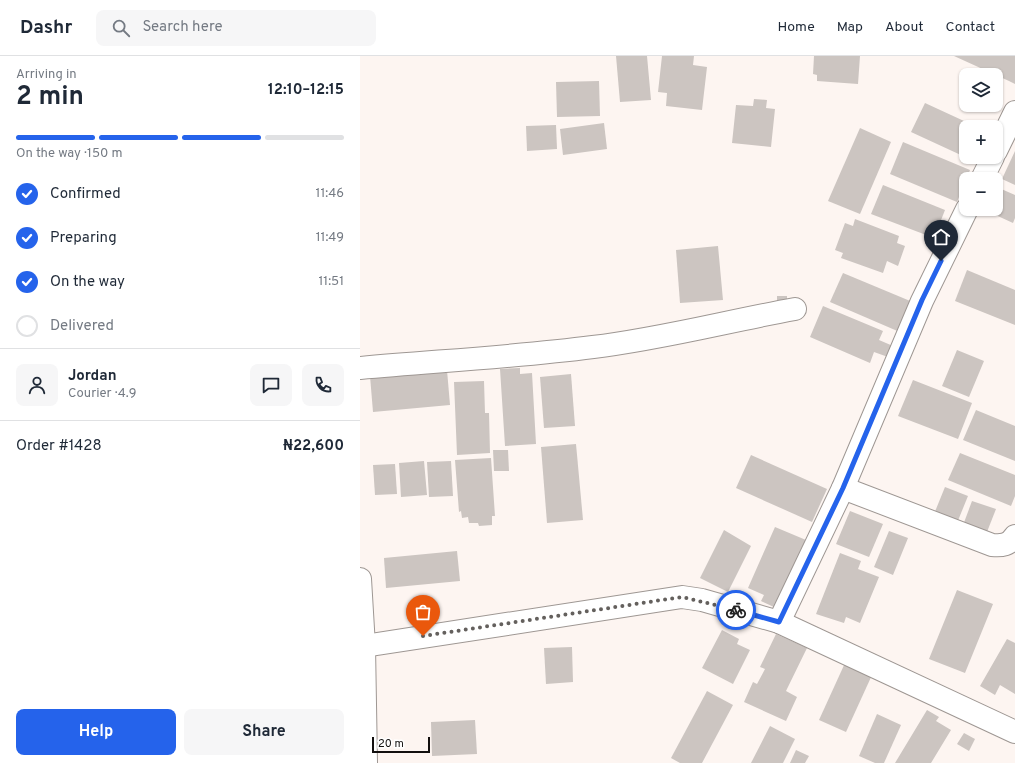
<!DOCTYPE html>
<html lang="en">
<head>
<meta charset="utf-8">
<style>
	:root { --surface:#fff; --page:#f6f6f7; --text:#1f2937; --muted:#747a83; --line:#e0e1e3; --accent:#2563eb }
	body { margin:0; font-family:Overpass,sans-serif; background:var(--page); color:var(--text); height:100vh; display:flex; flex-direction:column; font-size:15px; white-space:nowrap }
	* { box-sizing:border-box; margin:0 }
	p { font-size:13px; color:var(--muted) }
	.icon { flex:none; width:22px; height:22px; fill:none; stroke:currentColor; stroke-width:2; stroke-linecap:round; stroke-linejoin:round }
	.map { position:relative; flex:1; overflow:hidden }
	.side { display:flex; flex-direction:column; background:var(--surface); width:360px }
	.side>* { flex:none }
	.fabs { position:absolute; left:599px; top:12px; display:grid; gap:8px }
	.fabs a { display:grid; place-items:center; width:44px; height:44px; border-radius:8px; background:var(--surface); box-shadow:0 1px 3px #0004; font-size:20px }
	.scale { position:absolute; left:12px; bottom:10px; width:58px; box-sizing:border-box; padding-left:4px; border:2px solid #120f0e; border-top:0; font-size:11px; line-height:14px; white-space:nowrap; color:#120f0e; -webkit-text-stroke:3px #fff; paint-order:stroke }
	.pin { position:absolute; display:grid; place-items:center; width:34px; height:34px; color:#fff; margin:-41px -17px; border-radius:50% 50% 50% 0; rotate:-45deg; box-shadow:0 0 4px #0007 }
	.pin .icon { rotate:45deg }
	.courier { position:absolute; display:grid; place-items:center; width:40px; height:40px; margin:-20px; border:3px solid #2563eb; border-radius:50%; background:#fff; color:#222; box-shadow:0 1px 5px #0007 }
	.overview em { font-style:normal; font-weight:700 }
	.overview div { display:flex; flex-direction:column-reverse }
	.overview { display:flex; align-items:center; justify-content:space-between; height:68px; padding:0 16px }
	h1 { font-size:26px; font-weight:700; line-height:30px }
	.bar { display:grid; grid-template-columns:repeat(4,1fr); gap:6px 4px; align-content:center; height:48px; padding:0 16px }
	.bar i { height:5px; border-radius:3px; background:var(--line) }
	.bar .selected { background:var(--accent) }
	.bar p { grid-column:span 4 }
	.line { display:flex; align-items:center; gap:10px; padding:0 16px; border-top:1px solid var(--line) }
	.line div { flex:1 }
	.round { display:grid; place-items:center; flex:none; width:42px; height:42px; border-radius:8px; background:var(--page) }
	ol { padding:0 16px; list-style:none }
	li { display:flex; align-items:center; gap:12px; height:44px }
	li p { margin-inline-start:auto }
	li .icon { padding:4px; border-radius:50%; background:var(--accent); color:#fff; stroke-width:4 }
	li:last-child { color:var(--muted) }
	li i { width:22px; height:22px; border:2px solid var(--line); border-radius:50% }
	.button { display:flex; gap:8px; margin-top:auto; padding:8px 16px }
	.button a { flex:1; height:46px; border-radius:8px; background:var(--accent); color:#fff; font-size:16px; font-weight:700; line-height:46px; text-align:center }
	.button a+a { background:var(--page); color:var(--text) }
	header { display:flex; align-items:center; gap:24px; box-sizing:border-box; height:56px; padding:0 20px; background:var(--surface); border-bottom:1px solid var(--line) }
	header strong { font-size:19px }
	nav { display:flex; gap:22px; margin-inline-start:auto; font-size:14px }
	.search { width:280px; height:36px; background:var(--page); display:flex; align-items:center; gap:10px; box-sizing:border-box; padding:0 14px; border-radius:8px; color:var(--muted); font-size:15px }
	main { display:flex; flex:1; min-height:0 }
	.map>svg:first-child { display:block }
	.building { fill:#ccc5c1 }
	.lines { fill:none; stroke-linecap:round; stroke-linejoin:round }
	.minor-casing { stroke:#9e9793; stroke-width:24 }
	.minor { stroke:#fff; stroke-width:22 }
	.done { stroke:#64605d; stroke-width:4; stroke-dasharray:0 7.2 }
	.route { stroke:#2563eb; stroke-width:5 }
</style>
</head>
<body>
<header>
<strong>Dashr</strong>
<div class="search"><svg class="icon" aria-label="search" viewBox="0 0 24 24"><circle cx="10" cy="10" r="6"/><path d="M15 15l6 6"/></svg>Search here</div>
<nav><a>Home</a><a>Map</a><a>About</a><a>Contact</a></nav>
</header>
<main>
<section class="side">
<div class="overview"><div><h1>2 min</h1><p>Arriving in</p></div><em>12:10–12:15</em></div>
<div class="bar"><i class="selected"></i><i class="selected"></i><i class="selected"></i><i></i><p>On the way · 150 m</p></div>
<ol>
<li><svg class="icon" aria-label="check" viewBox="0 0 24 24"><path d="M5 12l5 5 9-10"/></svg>Confirmed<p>11:46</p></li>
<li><svg class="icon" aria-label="check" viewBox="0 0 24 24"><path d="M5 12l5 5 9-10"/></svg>Preparing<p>11:49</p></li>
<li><svg class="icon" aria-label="check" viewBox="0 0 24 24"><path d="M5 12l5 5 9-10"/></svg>On the way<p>11:51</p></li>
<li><i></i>Delivered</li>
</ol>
<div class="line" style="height:72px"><a class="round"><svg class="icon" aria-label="person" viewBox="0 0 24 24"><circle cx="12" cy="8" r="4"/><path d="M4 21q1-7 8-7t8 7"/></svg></a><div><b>Jordan</b><p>Courier · 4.9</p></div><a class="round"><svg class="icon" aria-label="chat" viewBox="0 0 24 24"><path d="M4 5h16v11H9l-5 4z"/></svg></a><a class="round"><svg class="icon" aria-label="phone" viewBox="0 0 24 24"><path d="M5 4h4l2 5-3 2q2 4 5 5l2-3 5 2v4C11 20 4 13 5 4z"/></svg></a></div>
<div class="line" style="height:52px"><div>Order #1428</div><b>₦22,600</b></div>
<div class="button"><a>Help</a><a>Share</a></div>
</section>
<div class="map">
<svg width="655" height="707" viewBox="0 0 655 707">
	<rect width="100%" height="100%" fill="#fdf5f1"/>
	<g class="building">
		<polygon points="256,0 287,0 291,44 260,46"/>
		<polygon points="302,0 334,0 333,9 347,11 342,54 306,50 307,37 298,36"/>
		<polygon points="454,0 500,0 498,28 457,25 457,19 453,18"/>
		<polygon points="594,0 655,0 655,28 649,25"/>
		<polygon points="239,25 240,60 197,61 196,26"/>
		<polygon points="394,43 407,44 406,52 415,53 411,91 372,87 376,49 393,50"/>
		<polygon points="565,47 617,71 606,71 606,101 618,101 616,106 551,76"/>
		<polygon points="244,67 247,93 203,99 200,73"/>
		<polygon points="196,69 197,93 167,95 166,70"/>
		<polygon points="500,72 531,86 500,158 468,145"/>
		<polygon points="543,86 610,114 597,146 530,118"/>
		<polygon points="655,95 655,129 642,123"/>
		<polygon points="523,129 585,154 574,182 511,158"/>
		<polygon points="639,132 655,139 655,162 653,167 629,156 630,153 636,153 636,139"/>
		<polygon points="495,163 539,180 537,187 545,190 538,210 527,205 523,217 481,202 483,197 475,194 485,167 493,170"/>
		<polygon points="358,190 363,244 320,247 316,194"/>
		<polygon points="607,214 655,234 655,269 595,245"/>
		<polygon points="483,217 555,247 542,277 470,246"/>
		<rect x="417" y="240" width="10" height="13"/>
		<polygon points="463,250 523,275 519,284 533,290 528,301 514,296 510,307 450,281"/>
		<polygon points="597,294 624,305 609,341 582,330"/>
		<polygon points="160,312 160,318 172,317 176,388 145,390 140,313"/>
		<polygon points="87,314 90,349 13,356 10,320"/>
		<polygon points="211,318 215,370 184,372 180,321"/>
		<polygon points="553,324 612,347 598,383 538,360"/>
		<polygon points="124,325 125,357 129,357 130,397 97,399 94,326"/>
		<polygon points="616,354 655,370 655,405 603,384"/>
		<polygon points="216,388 223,464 187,467 181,391"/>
		<polygon points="133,394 148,394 149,415 134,415"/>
		<polygon points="600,397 655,419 655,440 651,450 588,424"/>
		<polygon points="391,399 467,433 452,466 376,432"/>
		<polygon points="131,402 135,460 132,460 132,469 119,470 118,467 109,467 108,461 102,462 101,455 99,456 95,404"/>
		<polygon points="64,405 67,439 41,441 39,407"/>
		<polygon points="91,405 93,440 69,441 67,406"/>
		<polygon points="35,408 37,438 15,439 13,409"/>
		<polygon points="585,431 608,440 597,467 574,458"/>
		<polygon points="612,445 636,453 625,481 602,472"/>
		<polygon points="490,455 523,468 509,501 476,488"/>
		<polygon points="415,471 446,484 416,552 401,545 404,539 388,532"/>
		<polygon points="364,474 391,490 368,536 340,522"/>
		<polygon points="529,475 548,482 533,519 514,511"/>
		<polygon points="97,495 100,525 26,532 24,502"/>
		<polygon points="480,497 501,505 498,513 519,521 500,567 486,561 484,567 456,558"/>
		<polygon points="597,534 633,548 605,617 569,603"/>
		<polygon points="362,574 379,583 377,588 390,594 373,628 342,612"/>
		<polygon points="416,578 447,592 426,635 437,641 426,665 384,646 393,626 397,628 405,613 400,611"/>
		<polygon points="647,583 655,587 655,638 640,629 635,639 620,630"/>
		<polygon points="212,591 213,626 186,628 184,592"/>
		<polygon points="485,607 512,619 486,676 459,664"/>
		<polygon points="347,635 373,649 342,707 320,707 311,702"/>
		<polygon points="567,654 579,661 576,665 591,674 571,707 535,707"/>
		<polygon points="517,658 541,669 524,707 515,707 499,700"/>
		<polygon points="115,664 117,698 72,700 71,666"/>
		<polygon points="410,670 435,683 423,707 391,707"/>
		<polygon points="604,677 615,683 609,695 597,688"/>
		<polygon points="436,694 449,700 445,707 430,707"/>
	</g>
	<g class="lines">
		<g class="minor-casing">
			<g id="minor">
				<polyline points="636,95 655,56"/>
				<polyline points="622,123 633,101"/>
				<path d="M0 312C77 305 156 301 233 291 301 283 368 265 435 253"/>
				<path d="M483 432 632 489C642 490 649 489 655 480"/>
				<polyline points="0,523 4,590 6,707"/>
				<polyline points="419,566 483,432 562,245 607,153"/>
				<polyline points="4,590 322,541 342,544 419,566 655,676"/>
			</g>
		</g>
		<use href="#minor" class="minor"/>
	</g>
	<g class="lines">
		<polyline class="done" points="63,580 322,541 376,554"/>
		<polyline class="route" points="376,554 419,566 483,432 562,244 581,205"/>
	</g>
</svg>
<div class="fabs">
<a><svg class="icon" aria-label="layers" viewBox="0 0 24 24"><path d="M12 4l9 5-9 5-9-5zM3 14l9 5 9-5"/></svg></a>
<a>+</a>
<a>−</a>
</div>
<div class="scale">20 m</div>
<div class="pin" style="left:63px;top:580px;background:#ea580c"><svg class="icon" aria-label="bag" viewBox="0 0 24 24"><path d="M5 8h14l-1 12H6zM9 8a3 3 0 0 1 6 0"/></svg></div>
<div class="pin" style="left:581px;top:205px;background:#1f2937"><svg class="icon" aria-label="home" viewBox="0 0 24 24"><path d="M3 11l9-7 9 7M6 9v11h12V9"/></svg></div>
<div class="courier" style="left:376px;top:554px"><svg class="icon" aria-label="bike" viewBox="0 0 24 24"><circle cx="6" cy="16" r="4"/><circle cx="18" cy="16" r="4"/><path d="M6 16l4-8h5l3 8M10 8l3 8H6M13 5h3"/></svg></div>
</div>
</main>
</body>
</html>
